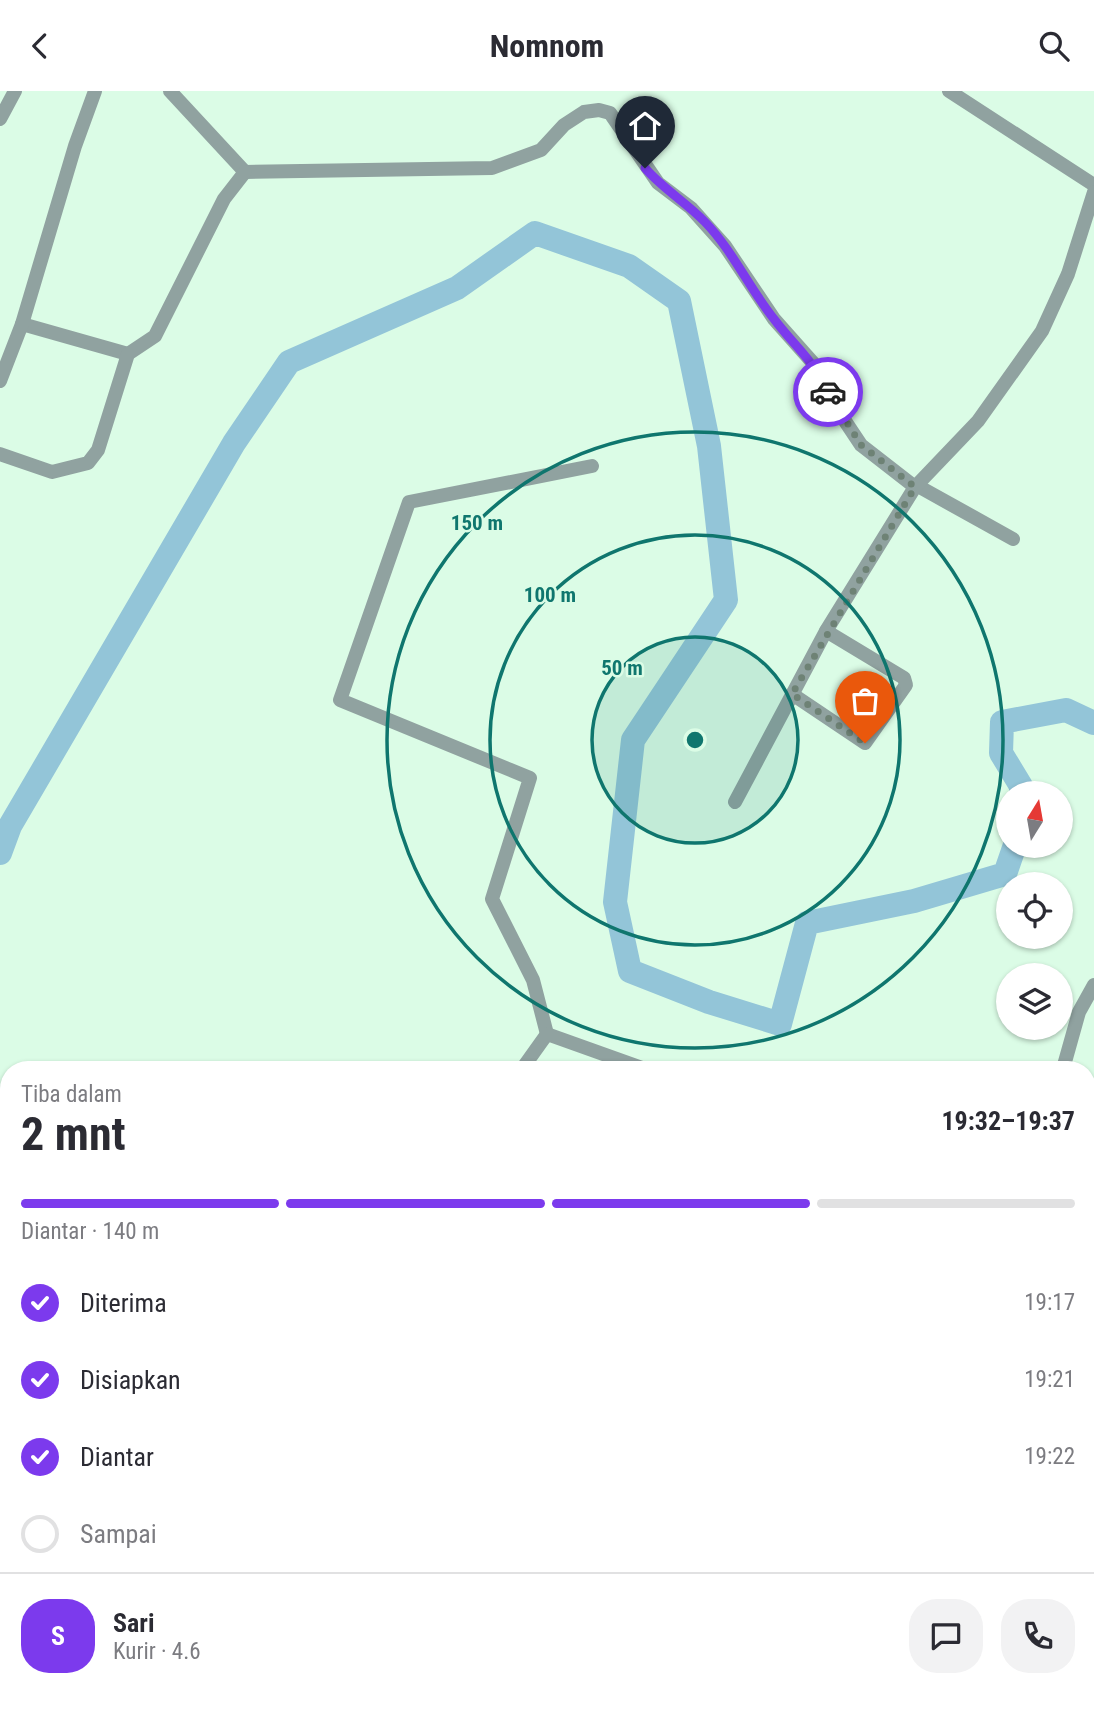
<!DOCTYPE html>
<html lang="id">
<head>
<meta charset="utf-8">
<style>
	:root { --surface:#fff; --page:#f2f2f3; --text:#2b2b33; --muted:#7c7c81; --line:#e1e1e2; --accent:#7c3aed }
	body { margin:0; font-family:"Roboto Condensed",sans-serif; background:var(--page); color:var(--text); height:100vh; display:flex; flex-direction:column; font-size:26px; white-space:nowrap }
	* { box-sizing:border-box; margin:0 }
	p { font-size:23px; color:var(--muted) }
	.icon { flex:none; width:38px; height:38px; fill:none; stroke:currentColor; stroke-width:2; stroke-linecap:round; stroke-linejoin:round }
	.map { position:relative; flex:1; overflow:hidden }
	.drawer { position:absolute; left:0px; top:970px; width:1096px; height:653px; display:flex; flex-direction:column; background:var(--surface); border-radius:28px 28px 0 0; box-shadow:0 2px 5px #0004 }
	.drawer>* { flex:none }
	.needle { width:46px; rotate:11deg }
	.controls { position:absolute; left:996px; top:690px; display:grid; gap:14px }
	.controls a { display:grid; place-items:center; width:77px; height:77px; border-radius:50%; background:var(--surface); box-shadow:0 2px 5px #0004; font-size:35px }
	.pin { position:absolute; display:grid; place-items:center; width:60px; height:60px; color:#fff; margin:-72px -30px; border-radius:50% 50% 50% 0; rotate:-45deg; box-shadow:0 0 7px #0007 }
	.pin .icon { rotate:45deg }
	.courier { position:absolute; display:grid; place-items:center; width:70px; height:70px; margin:-35px; border:5px solid #7c3aed; border-radius:50%; background:#fff; color:#222; box-shadow:0 2px 9px #0007 }
	.headline em { font-style:normal; font-weight:700 }
	.headline div { display:flex; flex-direction:column-reverse }
	.headline { display:flex; align-items:center; justify-content:space-between; height:119px; padding:0 21px }
	h1 { font-size:46px; font-weight:700; line-height:52px }
	.bar { display:grid; grid-template-columns:repeat(4,1fr); gap:10px 7px; align-content:center; height:84px; padding:0 21px }
	.bar i { height:9px; border-radius:5px; background:var(--line) }
	.bar .on { background:var(--accent) }
	.bar p { grid-column:span 4 }
	.line { display:flex; align-items:center; gap:18px; padding:0 21px; border-top:2px solid var(--line) }
	.line div { flex:1 }
	.round { display:grid; place-items:center; flex:none; width:74px; height:74px; border-radius:28px; background:var(--page) }
	ol { padding:0 21px; list-style:none }
	li { display:flex; align-items:center; gap:21px; height:77px }
	li p { margin-inline-start:auto }
	li .icon { padding:7px; border-radius:50%; background:var(--accent); color:#fff; stroke-width:4 }
	li:last-child { color:var(--muted) }
	li i { width:38px; height:38px; border:4px solid var(--line); border-radius:50% }
	header { display:flex; justify-content:space-between; align-items:center; height:91px; padding:0 21px; background:var(--surface); font-size:32px; font-weight:700 }
	.map>svg:first-child { display:block }
	.lines { fill:none; stroke-linecap:round; stroke-linejoin:round }
	.river { stroke:#93c5d8; stroke-width:24 }
	.minor { stroke:#90a2a0; stroke-width:14 }
	.secondary { stroke:#617b79; stroke-width:14 }
	.done { stroke:#6e8275; stroke-width:7; stroke-dasharray:0 12.6 }
	.route { stroke:#7c3aed; stroke-width:9 }
	.ring { fill:none; stroke:#0f766e; stroke-width:3.5 }
	.centre { fill:#0f766e; stroke:#dbfce6; stroke-width:3.5 }
	.ring-label { font-size:21px; text-anchor:middle; font-weight:bold; fill:#0f766e; stroke:#dbfce6; stroke-width:5; stroke-linejoin:round; paint-order:stroke }
</style>
</head>
<body>
<header><svg class="icon" aria-label="back" viewBox="0 0 24 24"><path d="M15 5l-7 7 7 7"/></svg>Nomnom<svg class="icon" aria-label="search" viewBox="0 0 24 24"><circle cx="10" cy="10" r="6"/><path d="M15 15l6 6"/></svg></header>
<div class="map">
<svg width="1094" height="1622" viewBox="0 0 1094 1622">
	<rect width="100%" height="100%" fill="#dbfce6"/>
	<g class="lines">
		<g class="river">
			<polyline points="1021,702 1021,695 1001,662 1002,631 1066,619 1094,632"/>
			<polyline points="0,762 10,735 234,352 289,271 457,197 535,142 629,175 679,210 709,355 726,509 633,649 615,811 630,880 709,911 780,933 807,832 914,810 1005,783 1015,754"/>
		</g>
		<g class="minor">
			<polyline points="170,0 245,81 492,77 541,59 564,34 584,21 599,19 610,22 658,92 691,117 725,155 774,228 814,273 831,309 861,354 915,396"/>
			<polyline points="949,0 1094,94"/>
			<polyline points="0,28 15,0"/>
			<polyline points="22,233 128,263"/>
			<polyline points="0,290 22,233 75,55 95,0"/>
			<polyline points="0,363 52,381 88,372 98,359 128,263 155,245 224,108 245,81"/>
			<polyline points="916,394 1013,448"/>
			<polyline points="792,603 865,652 906,594 904,587 826,540"/>
			<polyline points="735,711 826,540 915,396 978,330 1042,240 1068,183 1094,101"/>
			<polyline points="547,943 533,889 492,808 530,687 340,609 409,411 592,375"/>
			<polyline points="522,978 547,943 645,978"/>
			<polyline points="1063,978 1079,921 1094,894"/>
			<polyline points="1087,1267 1094,1270"/>
			<polyline points="0,1417 9,1422"/>
			<polyline points="0,1560 9,1565"/>
			<polyline points="1087,1583 1094,1585"/>
			<polyline points="174,1614 186,1622"/>
			<polyline points="568,1614 583,1622"/>
			<polyline points="7,1622 10,1614"/>
			<polyline points="793,1622 796,1614"/>
			<polyline points="1004,1622 1008,1614"/>
		</g>
		<g class="secondary">
			<polyline points="753,1614 785,1622"/>
			<polyline points="668,1622 673,1614"/>
		</g>
	</g>
	<g class="lines">
		<polyline class="done" points="828,301 861,354 915,396 792,603 865,652"/>
		<path class="route" d="M645 77C663 98 686 111 705 131 733 160 749 197 774 228 796 257 811 266 828 301"/>
	</g>
	<circle cx="695" cy="649" r="103" fill="#0f766e" fill-opacity=".12"/>
	<g class="ring">
		<circle cx="695" cy="649" r="103"/>
		<circle cx="695" cy="649" r="205"/>
		<circle cx="695" cy="649" r="308"/>
	</g>
	<circle cx="695" cy="649" r="10" class="centre"/>
	<g class="ring-label">
		<text x="477" y="439">150 m</text>
		<text x="550" y="511">100 m</text>
		<text x="622" y="584">50 m</text>
	</g>
</svg>
<div class="controls">
<a><svg class="needle" viewBox="-14 -14 28 28"><path d="M0-13l5 13h-10z" fill="#e53935"/><path d="M0 13l5-13h-10z" fill="#7c7c81"/></svg></a>
<a><svg class="icon" aria-label="locate" viewBox="0 0 24 24"><circle cx="12" cy="12" r="6"/><path d="M12 2v4M12 18v4M2 12h4M18 12h4"/></svg></a>
<a><svg class="icon" aria-label="layers" viewBox="0 0 24 24"><path d="M12 4l9 5-9 5-9-5zM3 14l9 5 9-5"/></svg></a>
</div>
<div class="pin" style="left:865px;top:652px;background:#ea580c"><svg class="icon" aria-label="bag" viewBox="0 0 24 24"><path d="M5 8h14l-1 12H6zM9 8a3 3 0 0 1 6 0"/></svg></div>
<div class="pin" style="left:645px;top:77px;background:#1f2937"><svg class="icon" aria-label="home" viewBox="0 0 24 24"><path d="M3 11l9-7 9 7M6 9v11h12V9"/></svg></div>
<div class="courier" style="left:828px;top:301px"><svg class="icon" aria-label="car" viewBox="0 0 24 24"><path d="M5 17H2v-5l4-1 3-4h7l3 4 3 1v5h-3M9 17h6M6 11h13"/><circle cx="7" cy="17" r="2"/><circle cx="17" cy="17" r="2"/></svg></div>
<section class="drawer">
<div class="headline"><div><h1>2 mnt</h1><p>Tiba dalam</p></div><em>19:32–19:37</em></div>
<div class="bar"><i class="on"></i><i class="on"></i><i class="on"></i><i></i><p>Diantar · 140 m</p></div>
<ol>
<li><svg class="icon" aria-label="check" viewBox="0 0 24 24"><path d="M5 12l5 5 9-10"/></svg>Diterima<p>19:17</p></li>
<li><svg class="icon" aria-label="check" viewBox="0 0 24 24"><path d="M5 12l5 5 9-10"/></svg>Disiapkan<p>19:21</p></li>
<li><svg class="icon" aria-label="check" viewBox="0 0 24 24"><path d="M5 12l5 5 9-10"/></svg>Diantar<p>19:22</p></li>
<li><i></i>Sampai</li>
</ol>
<div class="line" style="height:126px"><b class="round" style="background:var(--accent);color:#fff">S</b><div><b>Sari</b><p>Kurir · 4.6</p></div><a class="round"><svg class="icon" aria-label="chat" viewBox="0 0 24 24"><path d="M4 5h16v11H9l-5 4z"/></svg></a><a class="round"><svg class="icon" aria-label="phone" viewBox="0 0 24 24"><path d="M5 4h4l2 5-3 2q2 4 5 5l2-3 5 2v4C11 20 4 13 5 4z"/></svg></a></div>
</section>
</div>
</body>
</html>
